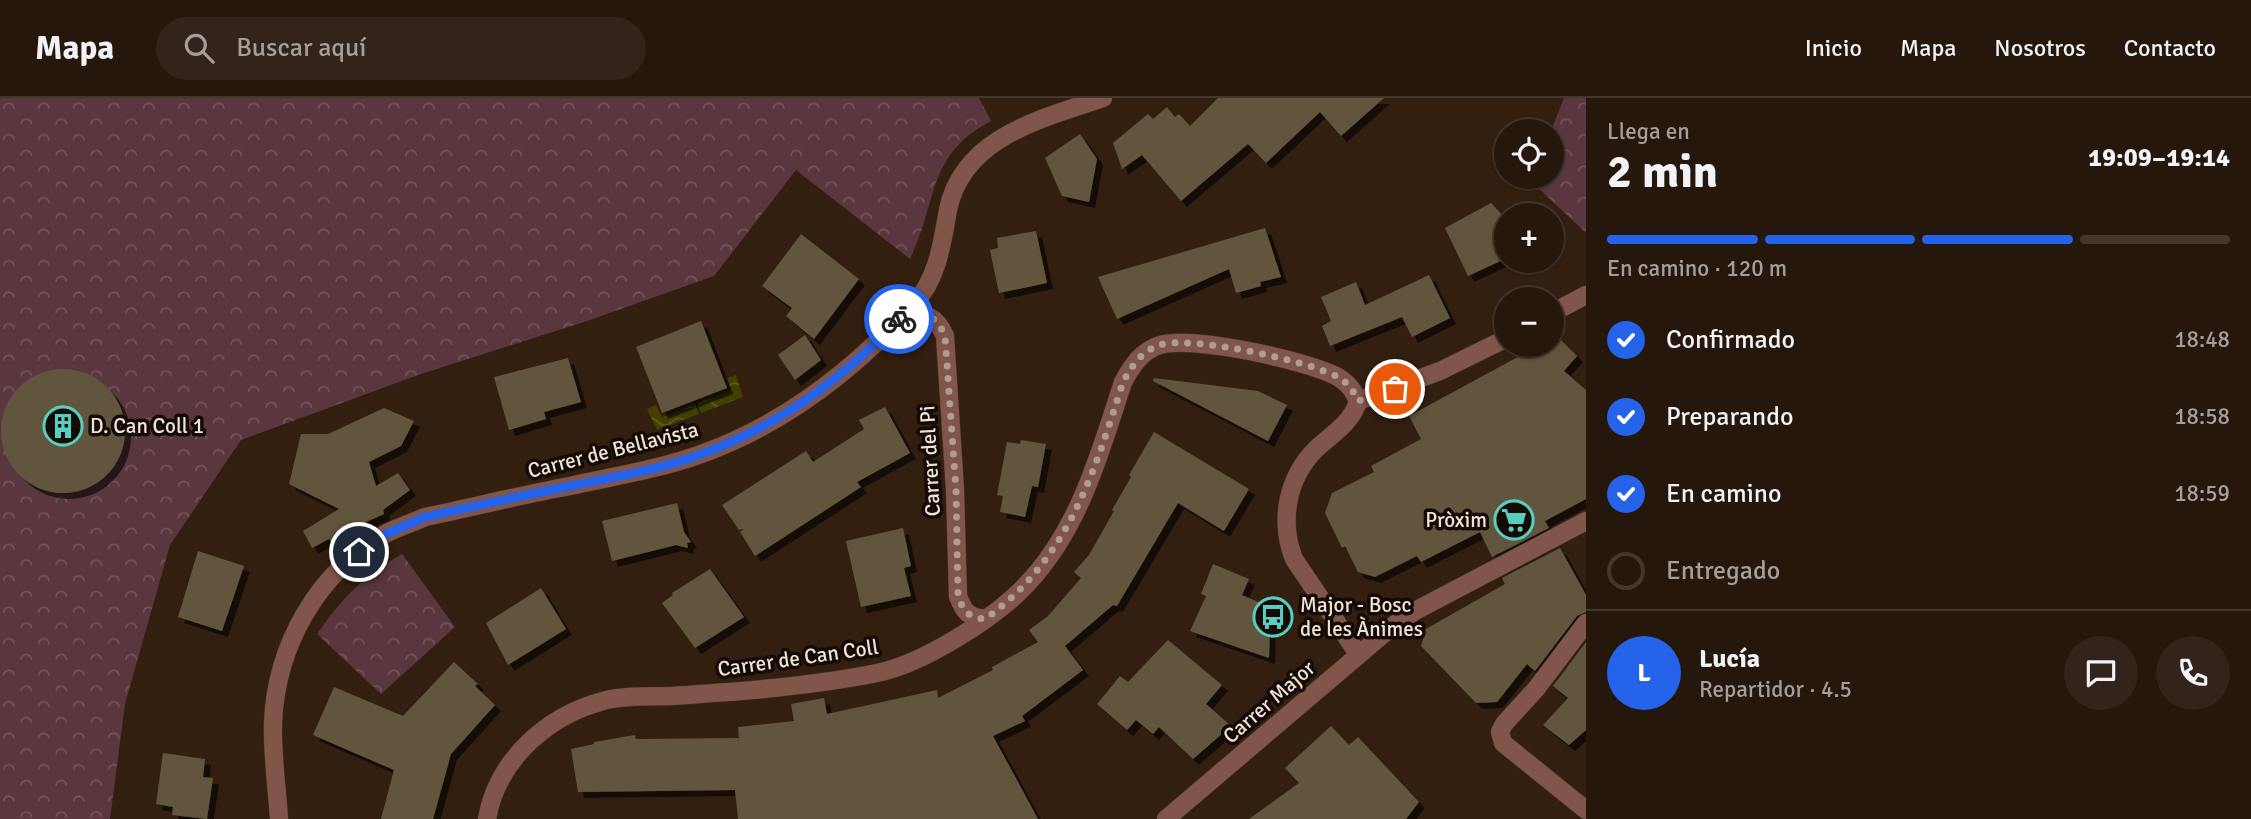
<!DOCTYPE html>
<html lang="es">
<head>
<meta charset="utf-8">
<style>
	:root { --surface:#26170c; --page:#32241a; --text:#f1f3f6; --muted:#a49f9d; --line:#42362d; --accent:#2563eb }
	body { margin:0; font-family:Signika,sans-serif; background:var(--page); color:var(--text); height:100vh; display:flex; flex-direction:column; font-size:26px; white-space:nowrap }
	* { box-sizing:border-box; margin:0 }
	p { font-size:23px; color:var(--muted) }
	.icon { flex:none; width:38px; height:38px; fill:none; stroke:currentColor; stroke-width:2; stroke-linecap:round; stroke-linejoin:round }
	.map { position:relative; flex:1; overflow:hidden }
	.sheet { display:flex; flex-direction:column; background:var(--surface); width:665px }
	.sheet>* { flex:none }
	.tools { position:absolute; left:1494px; top:21px; display:grid; gap:14px }
	.tools a { display:grid; place-items:center; width:70px; height:70px; border-radius:50%; background:var(--surface); box-shadow:0 2px 5px #0004,0 0 0 2px var(--line); font-size:35px }
	.pin { position:absolute; display:grid; place-items:center; width:60px; height:60px; color:#fff; margin:-30px; border:4px solid #fff; border-radius:50%; box-shadow:0 2px 7px #0007 }
	.courier { position:absolute; display:grid; place-items:center; width:70px; height:70px; margin:-35px; border:5px solid #2563eb; border-radius:50%; background:#fff; color:#222; box-shadow:0 2px 9px #0007 }
	.head em { font-style:normal; font-weight:700 }
	.head div { display:flex; flex-direction:column-reverse }
	.head { display:flex; align-items:center; justify-content:space-between; height:119px; padding:0 21px }
	h1 { font-size:46px; font-weight:700; line-height:52px }
	.bar { display:grid; grid-template-columns:repeat(4,1fr); gap:10px 7px; align-content:center; height:84px; padding:0 21px }
	.bar i { height:9px; border-radius:5px; background:var(--line) }
	.bar .on { background:var(--accent) }
	.bar p { grid-column:span 4 }
	.line { display:flex; align-items:center; gap:18px; padding:0 21px; border-top:2px solid var(--line) }
	.line div { flex:1 }
	.round { display:grid; place-items:center; flex:none; width:74px; height:74px; border-radius:37px; background:var(--page) }
	ol { padding:0 21px; list-style:none }
	li { display:flex; align-items:center; gap:21px; height:77px }
	li p { margin-inline-start:auto }
	li .icon { padding:7px; border-radius:50%; background:var(--accent); color:#fff; stroke-width:4 }
	li:last-child { color:var(--muted) }
	li i { width:38px; height:38px; border:4px solid var(--line); border-radius:50% }
	header { display:flex; align-items:center; gap:42px; box-sizing:border-box; height:98px; padding:0 35px; background:var(--surface); border-bottom:2px solid var(--line) }
	header strong { font-size:33px }
	nav { display:flex; gap:38px; margin-inline-start:auto; font-size:24px }
	.search { width:490px; height:63px; background:var(--page); display:flex; align-items:center; gap:18px; box-sizing:border-box; padding:0 24px; border-radius:38px; color:var(--muted); font-size:26px }
	main { display:flex; flex:1; min-height:0 }
	.map>svg:first-child { display:block }
	.forest { fill:url(#forest-crowns) }
	.water { fill:url(#water-waves) }
	.building { fill:#62553d; filter:url(#shadow) }
	.lines { fill:none; stroke-linecap:round; stroke-linejoin:round }
	.street-casing { stroke:#4d3a2c; stroke-width:19 }
	.street { stroke:#82554b; stroke-width:18 }
	.done { stroke:#ae9e92; stroke-width:7; stroke-dasharray:0 12.6 }
	.route { stroke:#2563eb; stroke-width:9 }
	.labels { text-anchor:middle; dominant-baseline:central; stroke-width:7; stroke-linejoin:round; paint-order:stroke }
	.poi-label { font-size:21px; fill:#f0e2d8; stroke:#140b06; text-anchor:start }
	.street-label { font-size:21px; fill:#f0e2d8; stroke:#140b06 }
</style>
</head>
<body>
<header>
<strong>Mapa</strong>
<div class="search"><svg class="icon" aria-label="search" viewBox="0 0 24 24"><circle cx="10" cy="10" r="6"/><path d="M15 15l6 6"/></svg>Buscar aquí</div>
<nav><a>Inicio</a><a>Mapa</a><a>Nosotros</a><a>Contacto</a></nav>
</header>
<main>
<div class="map">
<svg width="1586" height="721" viewBox="0 0 1586 721">
	<defs>
		<pattern id="forest-crowns" width="20" height="18" patternUnits="userSpaceOnUse" patternTransform="scale(1.75)"><rect width="20" height="18" fill="#5a373e"/><path d="M2 6a3 3 0 1 1 6 0M12 15a3 3 0 1 1 6 0" fill="none" stroke="#725459"/></pattern>
		<pattern id="water-waves" width="16" height="10" patternUnits="userSpaceOnUse" patternTransform="scale(1.75)"><rect width="16" height="10" fill="#414000"/><path d="M0 5q4-4 8 0t8 0" fill="none" stroke="#5d5b24"/></pattern>
		<filter id="shadow"><feDropShadow dx="6" dy="6" stdDeviation="0" flood-color="#0009"/></filter>
	</defs>
	<rect width="100%" height="100%" fill="#331f10"/>
	<g class="forest">
		<path d="M0 0H979L991 23C926 57 938 104 910 161L796 72 714 178 587 223 418 277 241 342 170 447 125 606 110 721H0Z"/>
		<polygon points="1564,0 1586,0 1586,135 1532,84 1534,79 1552,79 1551,33"/>
		<path d="M402 456 455 529 381 596 317 536C342 500 363 478 402 456Z"/>
	</g>
	<g class="water">
		<polygon points="736,277 743,299 701,315 697,305 731,292 727,280"/>
		<polygon points="695,306 699,316 657,332 647,311 656,307 662,319"/>
	</g>
	<g class="building">
		<polygon points="1218,0 1384,0 1341,38 1320,14 1266,65 1248,46 1181,103 1142,57 1122,71 1113,45 1148,16 1153,21 1167,9 1175,19 1179,16 1190,28"/>
		<polygon points="1080,36 1097,61 1089,104 1062,98 1045,60"/>
		<polygon points="1491,105 1507,122 1507,160 1468,178 1445,130"/>
		<polygon points="1265,130 1281,179 1260,184 1261,188 1236,195 1229,171 1117,221 1098,179"/>
		<polygon points="1036,133 1047,185 999,195 990,152 998,150 997,140"/>
		<polygon points="801,136 859,181 814,241 786,218 792,210 762,188"/>
		<polygon points="1429,177 1450,220 1412,239 1402,219 1330,248 1322,228 1331,223 1321,199 1356,184 1365,207"/>
		<polygon points="701,223 727,290 662,315 636,249"/>
		<polygon points="805,237 821,262 795,282 778,257"/>
		<polygon points="1557,238 1577,258 1564,273 1586,292 1586,401 1545,423 1549,430 1492,459 1480,434 1421,464 1417,458 1375,479 1358,474 1345,448 1342,450 1325,415 1332,395 1374,374 1371,368 1421,341 1409,318 1540,247 1552,247 1552,240"/>
		<polygon points="568,260 581,304 544,314 546,321 509,332 494,279"/>
		<circle cx="63" cy="333" r="62"/>
		<polygon points="1154,280 1258,293 1287,307 1268,343 1153,283"/>
		<polygon points="885,309 910,355 857,384 861,389 755,458 740,434 744,431 739,432 722,407 806,353 813,364 864,331 859,322"/>
		<polygon points="384,310 414,323 401,348 369,364 376,388 398,375 410,392 383,412 384,416 364,425 333,447 329,441 312,450 303,433 339,411 289,386 301,336 328,336"/>
		<polygon points="1154,334 1249,391 1224,433 1178,405 1117,508 1113,507 1065,548 1083,572 1022,618 1025,623 993,638 1038,721 738,721 735,692 578,694 571,651 594,646 594,644 635,637 636,641 739,640 738,629 794,623 791,606 824,600 827,616 937,592 938,600 993,572 992,569 1038,544 1029,532 1048,518 1081,480 1074,474 1089,457 1114,413 1112,412 1131,379 1129,377"/>
		<polygon points="1021,342 1046,346 1038,389 1032,388 1025,419 1000,414 1003,398 997,397 1007,344 1020,346"/>
		<polygon points="677,405 684,434 691,444 687,445 688,450 676,447 612,463 602,423"/>
		<polygon points="903,430 911,468 904,470 911,498 861,509 846,443"/>
		<polygon points="1560,450 1586,497 1586,514 1577,518 1535,573 1527,566 1497,604 1476,605 1421,548 1426,531 1505,486 1502,480"/>
		<polygon points="198,453 244,468 222,533 178,519"/>
		<polygon points="1213,466 1249,481 1242,497 1263,506 1257,522 1270,528 1269,560 1190,533 1206,498 1201,496"/>
		<polygon points="710,471 744,519 695,550 662,505 673,497 672,495"/>
		<polygon points="541,490 566,531 508,567 486,525"/>
		<polygon points="1168,542 1222,587 1206,606 1231,628 1193,661 1159,629 1153,636 1136,622 1127,632 1097,606 1120,578 1128,584"/>
		<polygon points="1586,544 1586,632 1569,647 1543,627 1568,600 1553,588"/>
		<polygon points="454,564 478,586 475,588 495,607 451,656 433,721 381,721 394,672 313,637 334,589 403,618"/>
		<polygon points="1331,628 1349,647 1358,639 1419,704 1406,721 1249,721 1299,685 1285,670"/>
		<polygon points="163,655 205,661 203,679 213,680 207,721 172,717 173,709 156,706"/>
	</g>
	<g class="lines">
		<g class="street-casing">
			<g id="street">
				<polyline points="1552,215 1586,197"/>
				<path d="M904 216C927 217 935 216 945 238L955 392 958 498C964 514 968 519 985 521"/>
				<polyline points="1358,303 1440,273 1507,240"/>
				<polyline points="1586,525 1536,591 1504,626 1500,634 1503,645 1586,712"/>
				<path d="M279 721C277 689 272 657 273 625 276 548 317 475 385 436 398 429 412 425 425 419 473 409 521 397 570 388 615 378 661 371 704 355 786 325 856 270 914 206 938 180 942 145 948 112 963 39 1041 21 1103 0"/>
				<path d="M487 721C497 662 547 618 603 603 625 597 649 599 672 598 691 597 710 595 730 594 779 590 828 585 877 575 922 566 994 521 1026 487 1079 432 1100 355 1123 284 1132 268 1141 253 1160 247 1192 237 1309 263 1338 279 1349 286 1353 292 1358 303 1352 325 1332 336 1316 351 1287 380 1279 423 1294 461L1358 556"/>
				<polyline points="1166,721 1394,527 1415,513 1586,423"/>
			</g>
		</g>
		<use href="#street" class="street"/>
	</g>
	<g class="lines">
		<path class="done" d="M899 221 904 216C927 216 935 216 945 238L956 392 958 498C964 514 968 519 985 521 1067 463 1094 376 1123 284 1132 268 1141 253 1160 247 1192 237 1308 263 1338 279 1349 286 1353 292 1358 303L1395 291"/>
		<path class="route" d="M359 454 386 436 425 419C475 408 525 397 575 387 618 378 663 371 704 355 779 327 845 279 899 221"/>
	</g>
	<defs>
		<g id="building-ring" transform="scale(2.0125)"><circle r="9.5" fill="#140b06" stroke="#58cec0" stroke-width="1.5"/><path d="M-4-6H4V6H1V3H-1V6H-4ZM-2.5-4.3h1.7v1.8h-1.7ZM.8-4.3h1.7v1.8H.8ZM-2.5-1h1.7V.8h-1.7ZM.8-1h1.7V.8H.8Z" fill="#58cec0"/></g>
		<g id="supermarket-ring" transform="scale(2.0125)"><circle r="9.5" fill="#140b06" stroke="#58cec0" stroke-width="1.5"/><path d="M-6-5.5h2.5l.6 2H6L4.5 2H-2.5L-4.4-4H-6ZM-1.5 3.2a1.3 1.3 0 1 0 .1 0ZM3 3.2a1.3 1.3 0 1 0 .1 0Z" fill="#58cec0"/></g>
		<g id="bus-ring" transform="scale(2.0125)"><circle r="9.5" fill="#140b06" stroke="#58cec0" stroke-width="1.5"/><path d="M-5-6H5V4H4V6H2V4H-2V6H-4V4H-5ZM-3.5-4V0h7V-4ZM-3.5 1.2v1.5H-2V1.2ZM2 1.2v1.5H3.5V1.2Z" fill="#58cec0"/></g>
	</defs>
	<g fill-rule="evenodd">
		<use href="#building-ring" x="63" y="328"/>
		<use href="#supermarket-ring" x="1514" y="422"/>
		<use href="#bus-ring" x="1273" y="519"/>
	</g>
	<g class="labels">
		<g class="poi-label">
			<text x="90" y="328">D. Can Coll 1</text>
			<text x="1487" y="422" text-anchor="end">Pròxim</text>
			<text x="1300" y="507">Major - Bosc<tspan x="1300" dy="24">de les Ànimes</tspan></text>
		</g>
		<g class="street-label">
			<text transform="translate(613 352) rotate(-14)">Carrer de Bellavista</text>
			<text transform="translate(930 363) rotate(-93)">Carrer del Pi</text>
			<text transform="translate(798 560) rotate(-8)">Carrer de Can Coll</text>
			<text transform="translate(1269 604) rotate(-41)">Carrer Major</text>
		</g>
	</g>
</svg>
<div class="tools">
<a><svg class="icon" aria-label="locate" viewBox="0 0 24 24"><circle cx="12" cy="12" r="6"/><path d="M12 2v4M12 18v4M2 12h4M18 12h4"/></svg></a>
<a>+</a>
<a>−</a>
</div>
<div class="pin" style="left:1395px;top:291px;background:#ea580c"><svg class="icon" aria-label="bag" viewBox="0 0 24 24"><path d="M5 8h14l-1 12H6zM9 8a3 3 0 0 1 6 0"/></svg></div>
<div class="pin" style="left:359px;top:454px;background:#1f2937"><svg class="icon" aria-label="home" viewBox="0 0 24 24"><path d="M3 11l9-7 9 7M6 9v11h12V9"/></svg></div>
<div class="courier" style="left:899px;top:221px"><svg class="icon" aria-label="bike" viewBox="0 0 24 24"><circle cx="6" cy="16" r="4"/><circle cx="18" cy="16" r="4"/><path d="M6 16l4-8h5l3 8M10 8l3 8H6M13 5h3"/></svg></div>
</div>
<section class="sheet">
<div class="head"><div><h1>2 min</h1><p>Llega en</p></div><em>19:09–19:14</em></div>
<div class="bar"><i class="on"></i><i class="on"></i><i class="on"></i><i></i><p>En camino · 120 m</p></div>
<ol>
<li><svg class="icon" aria-label="check" viewBox="0 0 24 24"><path d="M5 12l5 5 9-10"/></svg>Confirmado<p>18:48</p></li>
<li><svg class="icon" aria-label="check" viewBox="0 0 24 24"><path d="M5 12l5 5 9-10"/></svg>Preparando<p>18:58</p></li>
<li><svg class="icon" aria-label="check" viewBox="0 0 24 24"><path d="M5 12l5 5 9-10"/></svg>En camino<p>18:59</p></li>
<li><i></i>Entregado</li>
</ol>
<div class="line" style="height:126px"><b class="round" style="background:var(--accent);color:#fff">L</b><div><b>Lucía</b><p>Repartidor · 4.5</p></div><a class="round"><svg class="icon" aria-label="chat" viewBox="0 0 24 24"><path d="M4 5h16v11H9l-5 4z"/></svg></a><a class="round"><svg class="icon" aria-label="phone" viewBox="0 0 24 24"><path d="M5 4h4l2 5-3 2q2 4 5 5l2-3 5 2v4C11 20 4 13 5 4z"/></svg></a></div>
</section>
</main>
</body>
</html>
